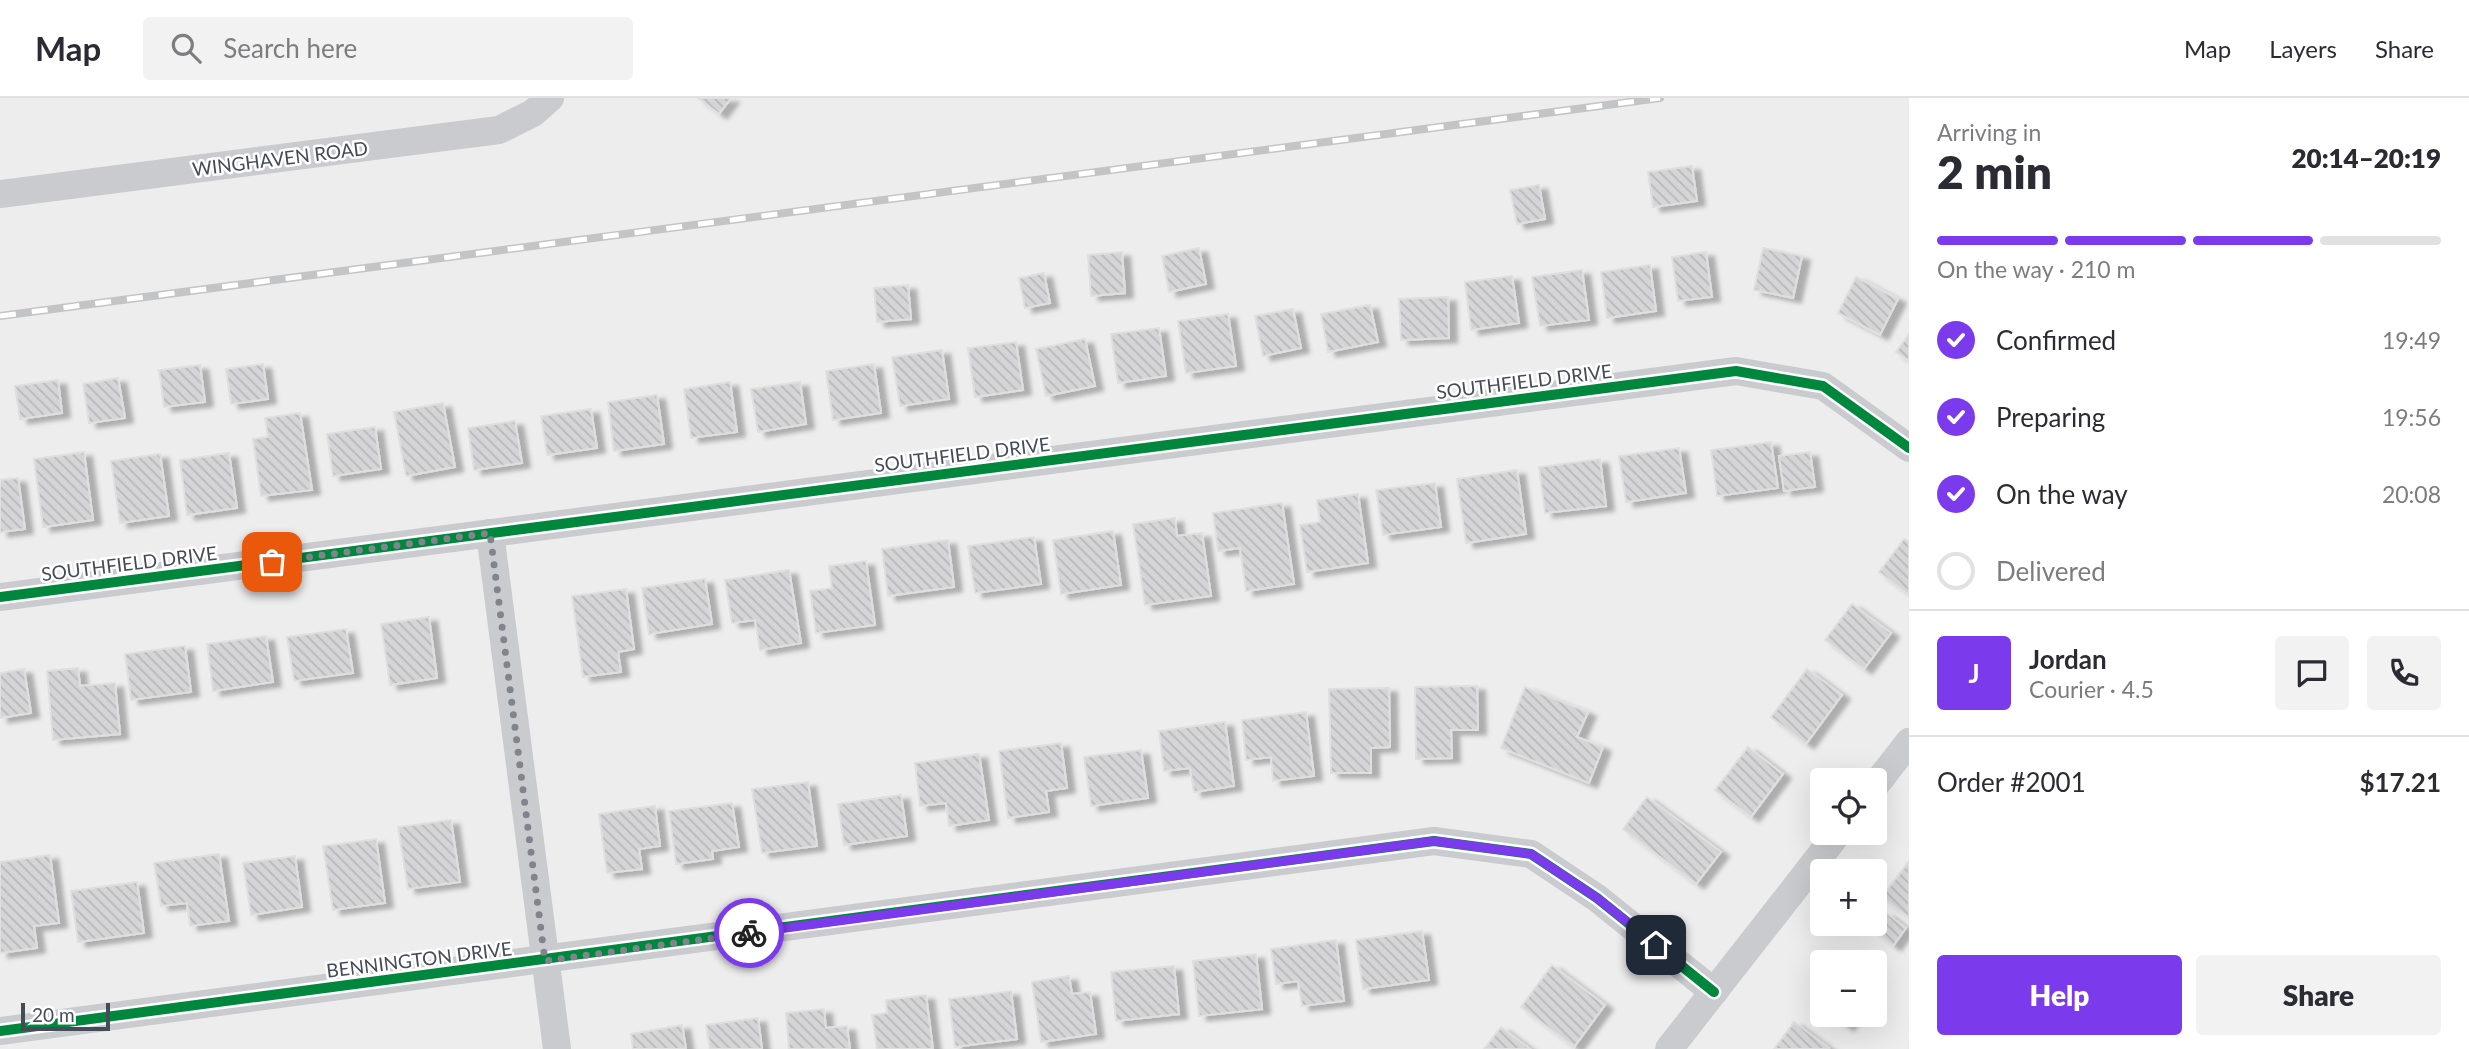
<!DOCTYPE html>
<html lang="en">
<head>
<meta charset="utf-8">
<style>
	:root { --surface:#fff; --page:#f2f2f3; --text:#2b2b33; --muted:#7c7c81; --line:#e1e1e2; --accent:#7c3aed }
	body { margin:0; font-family:Lato,sans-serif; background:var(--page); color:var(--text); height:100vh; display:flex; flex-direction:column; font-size:26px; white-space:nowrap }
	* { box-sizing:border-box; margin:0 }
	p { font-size:23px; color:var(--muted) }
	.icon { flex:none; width:38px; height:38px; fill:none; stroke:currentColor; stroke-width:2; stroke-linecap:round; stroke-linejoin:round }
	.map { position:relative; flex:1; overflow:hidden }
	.sheet { display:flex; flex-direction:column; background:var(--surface); width:560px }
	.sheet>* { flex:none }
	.tools { position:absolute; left:1810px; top:670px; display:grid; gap:14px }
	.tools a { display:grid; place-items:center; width:77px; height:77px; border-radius:7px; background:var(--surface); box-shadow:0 7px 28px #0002; font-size:35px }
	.scale { position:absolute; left:21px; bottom:18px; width:89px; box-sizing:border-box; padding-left:7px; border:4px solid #444c59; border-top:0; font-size:19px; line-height:24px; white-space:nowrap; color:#444c59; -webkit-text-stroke:5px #fff; paint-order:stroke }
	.pin { position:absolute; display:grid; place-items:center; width:60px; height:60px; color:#fff; margin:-30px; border-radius:14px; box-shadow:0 4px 10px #0006 }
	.courier { position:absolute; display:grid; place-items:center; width:70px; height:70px; margin:-35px; border:5px solid #7c3aed; border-radius:50%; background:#fff; color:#222; box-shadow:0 2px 9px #0007 }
	.summary em { font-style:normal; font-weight:800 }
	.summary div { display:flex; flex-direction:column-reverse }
	.summary { display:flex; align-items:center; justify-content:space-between; height:119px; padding:0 28px }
	h1 { font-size:46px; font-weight:800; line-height:52px }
	.bar { display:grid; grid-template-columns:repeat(4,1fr); gap:10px 7px; align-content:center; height:84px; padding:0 28px }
	.bar i { height:9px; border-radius:5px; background:var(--line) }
	.bar .active { background:var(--accent) }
	.bar p { grid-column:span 4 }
	.line { display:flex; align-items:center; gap:18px; padding:0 28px; border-top:2px solid var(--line) }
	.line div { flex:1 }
	.round { display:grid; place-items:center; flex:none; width:74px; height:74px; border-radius:7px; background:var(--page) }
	ol { padding:0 28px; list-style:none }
	li { display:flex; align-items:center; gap:21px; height:77px }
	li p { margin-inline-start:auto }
	li .icon { padding:7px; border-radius:50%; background:var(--accent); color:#fff; stroke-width:4 }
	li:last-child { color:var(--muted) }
	li i { width:38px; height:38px; border:4px solid var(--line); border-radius:50% }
	.action { display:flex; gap:14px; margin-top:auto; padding:14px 28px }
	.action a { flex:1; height:80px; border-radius:7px; background:var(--accent); color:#fff; font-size:28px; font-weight:800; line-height:80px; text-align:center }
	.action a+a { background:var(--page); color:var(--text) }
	header { display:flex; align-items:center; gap:42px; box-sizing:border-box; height:98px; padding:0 35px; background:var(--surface); border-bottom:2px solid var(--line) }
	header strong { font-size:33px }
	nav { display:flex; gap:38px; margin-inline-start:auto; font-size:24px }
	.search { width:490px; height:63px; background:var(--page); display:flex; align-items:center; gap:18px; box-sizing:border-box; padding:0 24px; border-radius:7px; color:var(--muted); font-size:26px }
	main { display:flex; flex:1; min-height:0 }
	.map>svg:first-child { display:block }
	.building { fill:url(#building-back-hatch); stroke:#dfdfe0; stroke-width:2; filter:url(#shadow) }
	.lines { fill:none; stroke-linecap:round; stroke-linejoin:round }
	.minor { stroke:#c9cbce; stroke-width:28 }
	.rail-casing { stroke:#c3c4c6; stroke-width:8 }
	.rail { stroke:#fff; stroke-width:5; stroke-dasharray:16; stroke-linecap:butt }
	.cycleway-casing { stroke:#fff; stroke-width:15 }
	.cycleway { stroke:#00873e; stroke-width:10 }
	.done { stroke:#80848d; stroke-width:7; stroke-dasharray:0 12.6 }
	.route { stroke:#7c3aed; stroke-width:9 }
	.labels { text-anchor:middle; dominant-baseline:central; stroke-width:5; stroke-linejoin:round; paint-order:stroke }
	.street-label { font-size:19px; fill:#444c59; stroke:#fff }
</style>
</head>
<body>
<header>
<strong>Map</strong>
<div class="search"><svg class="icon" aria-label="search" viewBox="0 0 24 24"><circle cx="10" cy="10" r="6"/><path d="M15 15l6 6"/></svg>Search here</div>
<nav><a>Map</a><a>Layers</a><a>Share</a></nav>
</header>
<main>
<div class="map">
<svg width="1909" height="951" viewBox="0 0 1909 951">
	<defs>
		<pattern id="building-back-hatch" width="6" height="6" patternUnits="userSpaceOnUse" patternTransform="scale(1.75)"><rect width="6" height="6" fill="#d5d5d7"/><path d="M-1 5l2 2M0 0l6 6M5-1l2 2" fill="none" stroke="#b8b8bb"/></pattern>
		<filter id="shadow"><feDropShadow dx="8" dy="4.5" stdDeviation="2" flood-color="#0004"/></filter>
	</defs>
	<rect width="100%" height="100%" fill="#eeeded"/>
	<g class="building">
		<polygon points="698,0 731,0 719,16"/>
		<polygon points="1692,68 1697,103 1653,109 1648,74"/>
		<polygon points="1539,87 1545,121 1517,126 1510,92"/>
		<polygon points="1199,150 1206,186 1169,194 1162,158"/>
		<polygon points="1763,150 1802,158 1793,200 1754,192"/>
		<polygon points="1122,154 1125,195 1091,198 1088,157"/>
		<polygon points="1706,154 1712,199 1678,203 1672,159"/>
		<polygon points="1650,167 1656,213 1607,220 1601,174"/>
		<polygon points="1582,172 1589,222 1540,228 1532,179"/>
		<polygon points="1044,175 1050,205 1025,210 1019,180"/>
		<polygon points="1512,178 1519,225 1471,232 1465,184"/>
		<polygon points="1856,179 1898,201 1880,237 1838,215"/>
		<polygon points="908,187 911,221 877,224 874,190"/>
		<polygon points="1448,199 1449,240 1401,242 1399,201"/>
		<polygon points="1370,207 1378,244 1328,254 1321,216"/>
		<polygon points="1293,211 1301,250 1263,258 1255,218"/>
		<polygon points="1228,216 1236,268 1186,275 1178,223"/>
		<polygon points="1159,230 1166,278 1118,285 1111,236"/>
		<polygon points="1909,236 1909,263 1896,254"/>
		<polygon points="1085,241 1095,288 1046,298 1036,251"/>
		<polygon points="1016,244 1023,292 975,299 968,250"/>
		<polygon points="942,252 949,301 900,308 892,259"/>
		<polygon points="263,266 268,301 231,306 226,271"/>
		<polygon points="874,266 881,315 833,322 826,273"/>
		<polygon points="200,267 205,304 164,309 159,272"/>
		<polygon points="118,280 125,320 89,325 83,286"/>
		<polygon points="58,282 62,315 20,321 15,288"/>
		<polygon points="730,284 737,334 691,340 684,291"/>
		<polygon points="800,284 806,326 758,334 751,291"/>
		<polygon points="657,297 664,346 614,353 608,304"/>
		<polygon points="443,305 455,369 406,378 394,314"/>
		<polygon points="591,311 597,350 547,357 541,318"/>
		<polygon points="300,315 312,392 261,398 253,341 268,339 265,320"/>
		<polygon points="515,323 522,365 474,372 468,330"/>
		<polygon points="375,329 381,371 333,378 327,336"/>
		<polygon points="1771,344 1778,390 1717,398 1711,352"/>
		<polygon points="1679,350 1686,395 1626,404 1619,358"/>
		<polygon points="84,354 93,422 43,429 34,361"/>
		<polygon points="1810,354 1815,389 1784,393 1779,358"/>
		<polygon points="229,355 237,410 187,417 180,362"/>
		<polygon points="160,356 169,418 120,425 111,363"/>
		<polygon points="1600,361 1606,408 1545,415 1539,369"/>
		<polygon points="1517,372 1526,436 1466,445 1457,381"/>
		<polygon points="18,380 25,431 0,434 0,382"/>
		<polygon points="1435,385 1441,429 1383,437 1376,392"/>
		<polygon points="1358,396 1368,465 1307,474 1300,427 1320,424 1317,402"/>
		<polygon points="1282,405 1294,486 1246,493 1240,450 1218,453 1213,415"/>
		<polygon points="1175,420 1177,438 1202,435 1211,498 1145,507 1133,426"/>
		<polygon points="1113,433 1121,487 1061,496 1053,442"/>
		<polygon points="1034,439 1041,486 975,495 968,448"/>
		<polygon points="1904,441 1909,444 1909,497 1879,474"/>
		<polygon points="948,442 954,489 888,498 882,451"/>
		<polygon points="866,463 875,527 816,535 810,493 832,490 829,468"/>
		<polygon points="789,472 801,545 760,552 755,522 732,525 725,482"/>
		<polygon points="705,481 712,526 649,536 642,490"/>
		<polygon points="626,491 634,551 618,554 621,574 583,579 572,498"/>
		<polygon points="1852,506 1891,535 1864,571 1825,542"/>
		<polygon points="429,519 437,580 390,587 381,526"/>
		<polygon points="346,531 353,575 294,583 287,539"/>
		<polygon points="266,538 273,584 213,593 207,546"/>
		<polygon points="185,548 191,594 131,602 125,556"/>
		<polygon points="78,570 80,588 115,585 120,636 53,642 47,573"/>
		<polygon points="24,571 31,615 0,620 0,575"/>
		<polygon points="1807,571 1842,597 1806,646 1771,619"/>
		<polygon points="1477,588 1478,632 1451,632 1452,660 1416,661 1415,589"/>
		<polygon points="1525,589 1588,614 1577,639 1603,649 1589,685 1501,650"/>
		<polygon points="1389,590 1390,649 1371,650 1371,675 1331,675 1329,591"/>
		<polygon points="1306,614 1314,678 1273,683 1271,659 1246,662 1242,622"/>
		<polygon points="1225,624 1234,688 1194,694 1190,670 1164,673 1159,633"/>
		<polygon points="1061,645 1067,690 1046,693 1049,714 1008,720 999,653"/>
		<polygon points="1748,649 1783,676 1751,719 1715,692"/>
		<polygon points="1141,652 1148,700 1091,708 1084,659"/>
		<polygon points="979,656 989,722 949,728 946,705 920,708 915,665"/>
		<polygon points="808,684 817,748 762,755 752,691"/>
		<polygon points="901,697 907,738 844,747 838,706"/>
		<polygon points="1647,699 1721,754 1696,786 1623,731"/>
		<polygon points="732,705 739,749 712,753 713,761 676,766 669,713"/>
		<polygon points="655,708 660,748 639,751 642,771 607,775 599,716"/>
		<polygon points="451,722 460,784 408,791 398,729"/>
		<polygon points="376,741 385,805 333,812 323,748"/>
		<polygon points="219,756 229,823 190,828 187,805 161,808 154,765"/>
		<polygon points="50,757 59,825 34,828 37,850 0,855 0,764"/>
		<polygon points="295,758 302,809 251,817 243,765"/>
		<polygon points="1909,763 1909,820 1882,799"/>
		<polygon points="137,784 144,835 78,844 71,793"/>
		<polygon points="1886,815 1906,830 1893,848 1873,832"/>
		<polygon points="1422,833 1429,882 1363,891 1356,842"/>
		<polygon points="1336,842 1344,903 1302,908 1298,883 1276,886 1271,851"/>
		<polygon points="1256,856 1262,911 1199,918 1193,863"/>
		<polygon points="1552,867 1605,907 1574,949 1521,909"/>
		<polygon points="1174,868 1179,916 1116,923 1111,874"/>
		<polygon points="1069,878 1072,896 1090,894 1096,936 1041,944 1032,884"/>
		<polygon points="1822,889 1822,910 1812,902"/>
		<polygon points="1011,893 1017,941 955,949 949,901"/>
		<polygon points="926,897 933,951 877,951 872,917 887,915 886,902"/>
		<polygon points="824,911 826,930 847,928 850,951 789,951 786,915"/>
		<polygon points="1831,917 1854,917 1846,928"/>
		<polygon points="758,920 762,951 710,951 706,927"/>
		<polygon points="1794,924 1829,950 1828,951 1774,951"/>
		<polygon points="682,927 686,951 633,951 631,936"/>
		<polygon points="1501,929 1530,951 1484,951"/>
	</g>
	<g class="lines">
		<g class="minor">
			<polyline points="0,96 499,32 533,15 550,0"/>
			<polyline points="490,435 557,951"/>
			<polyline points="0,499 1736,273 1823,288 1909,350"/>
			<polyline points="1874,689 1909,644"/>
			<polyline points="0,933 1434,743 1531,756 1597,800 1714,894"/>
			<polyline points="1669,951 1838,735"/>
		</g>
		<g class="rail-casing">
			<polyline id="rail" points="0,218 1660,0"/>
		</g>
		<use href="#rail" class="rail"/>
		<g class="cycleway-casing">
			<g id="cycleway">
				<polyline points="0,499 1736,273 1823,288 1909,350"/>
				<polyline points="0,933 1434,743 1531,756 1597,800 1714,894"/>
			</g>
		</g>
		<use href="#cycleway" class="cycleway"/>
	</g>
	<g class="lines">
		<polyline class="done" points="272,464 490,435 545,863 749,835"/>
		<polyline class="route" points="749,835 1434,743 1531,756 1597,800 1656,847"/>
	</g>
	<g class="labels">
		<g class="street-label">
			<text transform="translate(280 60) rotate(-7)">WINGHAVEN ROAD</text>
			<text transform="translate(1524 283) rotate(-7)">SOUTHFIELD DRIVE</text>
			<text transform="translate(962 356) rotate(-7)">SOUTHFIELD DRIVE</text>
			<text transform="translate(129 465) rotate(-7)">SOUTHFIELD DRIVE</text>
			<text transform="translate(419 861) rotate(-7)">BENNINGTON DRIVE</text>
		</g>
	</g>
</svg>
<div class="tools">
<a><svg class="icon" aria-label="locate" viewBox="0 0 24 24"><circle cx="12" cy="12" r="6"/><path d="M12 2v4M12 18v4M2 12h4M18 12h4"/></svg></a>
<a>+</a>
<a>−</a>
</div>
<div class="scale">20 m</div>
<div class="pin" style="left:272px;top:464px;background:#ea580c"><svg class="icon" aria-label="bag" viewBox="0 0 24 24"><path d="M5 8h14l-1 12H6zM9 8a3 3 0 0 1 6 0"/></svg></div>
<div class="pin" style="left:1656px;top:847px;background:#1f2937"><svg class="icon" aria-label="home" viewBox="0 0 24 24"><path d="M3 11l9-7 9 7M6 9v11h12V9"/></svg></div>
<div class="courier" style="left:749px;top:835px"><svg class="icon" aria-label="bike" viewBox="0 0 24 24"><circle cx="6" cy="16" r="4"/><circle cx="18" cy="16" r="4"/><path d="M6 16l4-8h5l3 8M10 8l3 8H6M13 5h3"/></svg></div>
</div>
<section class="sheet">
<div class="summary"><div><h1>2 min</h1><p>Arriving in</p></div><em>20:14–20:19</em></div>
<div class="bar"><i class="active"></i><i class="active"></i><i class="active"></i><i></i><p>On the way · 210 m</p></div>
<ol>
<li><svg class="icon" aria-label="check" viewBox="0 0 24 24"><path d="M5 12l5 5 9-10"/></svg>Confirmed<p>19:49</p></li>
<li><svg class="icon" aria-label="check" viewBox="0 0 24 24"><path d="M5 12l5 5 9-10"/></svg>Preparing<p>19:56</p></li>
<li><svg class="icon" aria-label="check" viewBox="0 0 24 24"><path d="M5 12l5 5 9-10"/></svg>On the way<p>20:08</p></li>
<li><i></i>Delivered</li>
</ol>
<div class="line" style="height:126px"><b class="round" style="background:var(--accent);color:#fff">J</b><div><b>Jordan</b><p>Courier · 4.5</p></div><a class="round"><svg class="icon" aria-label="chat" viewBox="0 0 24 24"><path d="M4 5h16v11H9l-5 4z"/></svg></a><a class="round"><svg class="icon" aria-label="phone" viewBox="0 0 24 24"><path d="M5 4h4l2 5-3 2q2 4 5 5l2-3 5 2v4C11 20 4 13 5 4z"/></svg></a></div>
<div class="line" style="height:91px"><div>Order #2001</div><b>$17.21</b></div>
<div class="action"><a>Help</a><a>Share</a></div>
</section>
</main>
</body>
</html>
